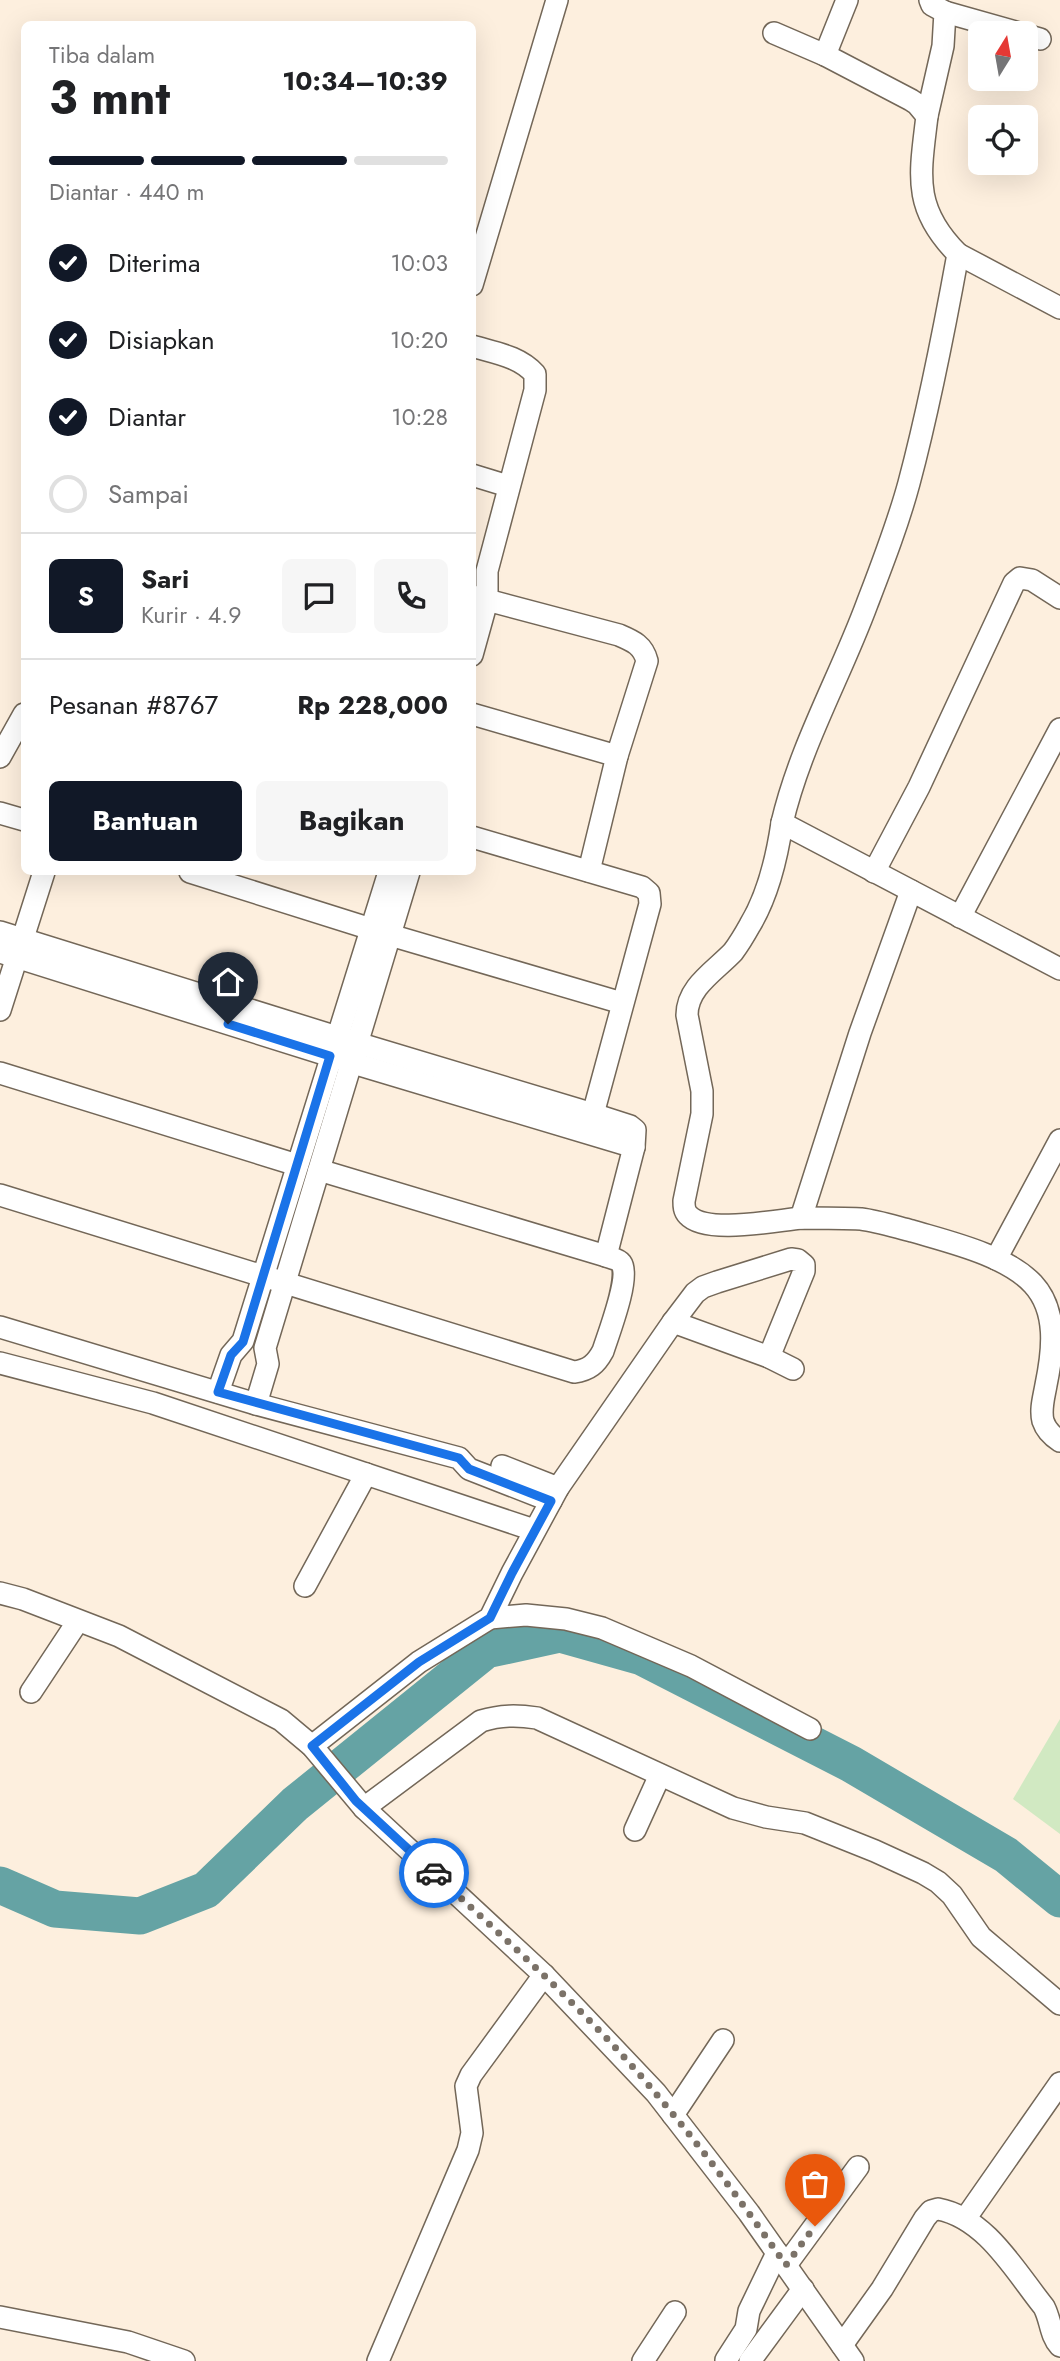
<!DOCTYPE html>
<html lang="id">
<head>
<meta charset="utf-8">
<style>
	:root { --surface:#fff; --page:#f6f6f6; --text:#202124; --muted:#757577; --line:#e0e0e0; --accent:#111827 }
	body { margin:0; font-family:Jost,sans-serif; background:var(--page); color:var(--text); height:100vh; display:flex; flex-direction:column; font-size:26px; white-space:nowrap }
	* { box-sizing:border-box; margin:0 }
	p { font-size:23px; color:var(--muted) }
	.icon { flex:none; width:38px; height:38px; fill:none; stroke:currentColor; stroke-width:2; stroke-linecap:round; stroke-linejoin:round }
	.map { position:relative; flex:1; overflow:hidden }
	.drawer { position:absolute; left:21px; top:21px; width:455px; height:854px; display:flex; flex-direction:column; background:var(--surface); border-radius:10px; box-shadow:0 7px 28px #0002 }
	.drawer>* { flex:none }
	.needle { width:46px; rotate:11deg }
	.tools { position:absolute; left:968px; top:21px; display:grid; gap:14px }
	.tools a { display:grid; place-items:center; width:70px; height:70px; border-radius:10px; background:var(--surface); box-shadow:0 7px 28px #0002; font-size:35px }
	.pin { position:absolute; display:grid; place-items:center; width:60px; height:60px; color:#fff; margin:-72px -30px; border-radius:50% 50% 50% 0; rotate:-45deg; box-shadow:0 0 7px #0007 }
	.pin .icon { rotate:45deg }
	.courier { position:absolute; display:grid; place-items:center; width:70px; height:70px; margin:-35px; border:5px solid #1a73e8; border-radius:50%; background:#fff; color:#222; box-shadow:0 2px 9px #0007 }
	.headline em { font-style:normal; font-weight:700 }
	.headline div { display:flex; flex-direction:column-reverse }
	.headline { display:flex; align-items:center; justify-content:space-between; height:119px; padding:0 28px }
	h1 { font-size:46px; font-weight:700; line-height:52px }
	.bar { display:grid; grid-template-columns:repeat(4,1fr); gap:10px 7px; align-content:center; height:84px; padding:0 28px }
	.bar i { height:9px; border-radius:5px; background:var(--line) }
	.bar .current { background:var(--accent) }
	.bar p { grid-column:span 4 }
	.line { display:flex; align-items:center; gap:18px; padding:0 28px; border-top:2px solid var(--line) }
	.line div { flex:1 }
	.round { display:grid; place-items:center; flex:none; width:74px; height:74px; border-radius:10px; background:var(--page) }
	ol { padding:0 28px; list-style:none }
	li { display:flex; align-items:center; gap:21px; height:77px }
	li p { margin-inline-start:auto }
	li .icon { padding:7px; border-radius:50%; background:var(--accent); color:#fff; stroke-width:4 }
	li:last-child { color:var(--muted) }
	li i { width:38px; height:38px; border:4px solid var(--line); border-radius:50% }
	.button { display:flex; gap:14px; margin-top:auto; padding:14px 28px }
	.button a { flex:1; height:80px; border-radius:10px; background:var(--accent); color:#fff; font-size:28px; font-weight:700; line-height:80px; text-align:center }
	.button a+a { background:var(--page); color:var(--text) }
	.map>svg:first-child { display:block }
	.green { fill:#d1e9c2 }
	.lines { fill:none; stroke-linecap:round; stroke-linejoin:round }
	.river { stroke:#65a3a4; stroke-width:37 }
	.minor-casing { stroke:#736758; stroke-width:24 }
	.minor { stroke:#fff; stroke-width:21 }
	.done { stroke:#7b7268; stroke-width:7; stroke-dasharray:0 12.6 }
	.route { stroke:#1a73e8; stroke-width:9 }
</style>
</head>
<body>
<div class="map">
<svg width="1060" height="2361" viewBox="0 0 1060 2361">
	<rect width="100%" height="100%" fill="#fdefde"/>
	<polygon class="green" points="1060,1719 1060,1834 1013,1799"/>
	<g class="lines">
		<polyline class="river" points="0,1885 55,1909 140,1916 206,1890 295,1804 486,1650 560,1634 642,1657 851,1764 1006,1855 1060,1899"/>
		<g class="minor-casing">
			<g id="minor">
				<polyline points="945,12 1019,33"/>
				<path d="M774 33 825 55 911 100 917 104 927 116C920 175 912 208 958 254 944 331 929 408 909 483 898 524 882 565 867 604 840 677 800 746 782 823L1060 969"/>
				<polyline points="1026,35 1040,39"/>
				<polyline points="825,55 847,0"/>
				<polyline points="927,116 943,46 945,12 932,5 930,0"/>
				<polyline points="958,254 1060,308"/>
				<polyline points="472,285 557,0"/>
				<path d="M472 346C495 353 519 356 535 374V390L487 571V601L472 655"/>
				<polyline points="472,475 508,486"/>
				<path d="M472 596 619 635C633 641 643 645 647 661L617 756 589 871"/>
				<polyline points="472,714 617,756"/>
				<polyline points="0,757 24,714"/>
				<polyline points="0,813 24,820"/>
				<path d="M782 823C777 857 768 895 750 925 745 934 739 944 733 952 715 971 687 987 687 1015L702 1091V1114L684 1201C684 1206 684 1211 688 1215 706 1235 777 1220 802 1218 821 1218 842 1218 861 1219 877 1221 896 1227 912 1231 949 1242 1006 1255 1033 1284 1058 1311 1053 1351 1046 1385 1044 1397 1040 1409 1043 1421 1046 1430 1052 1436 1060 1441"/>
				<polyline points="472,837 642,887 649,893 650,904 593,1114"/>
				<polyline points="190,872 371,929"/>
				<polyline points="874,872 919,787 1014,583 1020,578 1032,580 1060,598"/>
				<polyline points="960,917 1060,729"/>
				<path d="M0 932 337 1037 593 1114 630 1126 635 1130 634 1147 606 1256C611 1258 618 1259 621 1263 631 1276 608 1335 603 1351 596 1364 589 1370 574 1372L0 1195"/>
				<polyline points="390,935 622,1003"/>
				<polyline points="0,952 353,1063 634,1147"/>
				<polyline points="0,1010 44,872"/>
				<polyline points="0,1073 297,1165"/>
				<polyline points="319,1170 606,1256"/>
				<polyline points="801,1218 860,1033 911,891"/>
				<polyline points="996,1259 1060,1140"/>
				<polyline points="673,1322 769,1357 793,1369"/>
				<polyline points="0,1327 256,1404 459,1458 469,1469 551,1501"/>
				<polyline points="0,1363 153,1403 534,1530"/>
				<polyline points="218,1392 231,1355 243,1341 389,872"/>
				<polyline points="256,1404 268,1364 265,1348 409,872"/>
				<polyline points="502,1466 558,1488"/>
				<polyline points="305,1586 366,1474"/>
				<polyline points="0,1593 23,1599 119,1636 281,1720 312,1746 364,1808 544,1975 656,2093 749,2213 853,2361"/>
				<polyline points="490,1618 526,1615 566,1619 602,1628 691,1666 810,1729"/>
				<polyline points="31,1692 78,1621"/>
				<polyline points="312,1746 419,1662 490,1618 512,1573 558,1488 673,1322 695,1293 703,1287 717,1282 791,1259 798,1260 804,1265 804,1271 769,1357"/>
				<path d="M364 1808 481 1721C501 1715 517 1715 537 1718L733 1808 766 1817 805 1823 875 1851 923 1873 938 1882 952 1895 981 1937 1060 2004"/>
				<polyline points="635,1830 660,1775"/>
				<polyline points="673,2115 723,2040"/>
				<polyline points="965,2219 1060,2083"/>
				<polyline points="786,2265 858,2167"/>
				<polyline points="0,2317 128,2342 184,2361"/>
				<path d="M842 2345 882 2289 925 2218 931 2211 938 2209C986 2218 1015 2271 1044 2307 1051 2320 1050 2335 1060 2346"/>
				<polyline points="726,2360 746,2329 749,2311 777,2253"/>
				<polyline points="378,2361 468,2150 472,2133 466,2086 471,2075 544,1975"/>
				<polyline points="643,2361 675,2312"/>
				<polyline points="750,2361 803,2289"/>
			</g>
		</g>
		<use href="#minor" class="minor"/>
	</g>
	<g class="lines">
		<path class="done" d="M434 1873C510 1944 590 2014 657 2095 703 2149 745 2207 786 2265L815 2226"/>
		<polyline class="route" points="228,1024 330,1056 243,1342 231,1355 218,1392 459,1458 469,1469 551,1501 512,1573 490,1618 419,1662 312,1746 356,1801 434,1873"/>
	</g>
</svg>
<div class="tools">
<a><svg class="needle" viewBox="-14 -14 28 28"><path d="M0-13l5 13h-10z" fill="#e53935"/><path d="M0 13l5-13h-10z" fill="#757577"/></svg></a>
<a><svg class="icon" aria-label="locate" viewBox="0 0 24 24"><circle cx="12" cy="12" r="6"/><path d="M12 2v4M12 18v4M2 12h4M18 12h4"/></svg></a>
</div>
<div class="pin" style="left:815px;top:2226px;background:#ea580c"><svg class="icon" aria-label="bag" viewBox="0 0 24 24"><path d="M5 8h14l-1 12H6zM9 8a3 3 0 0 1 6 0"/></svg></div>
<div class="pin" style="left:228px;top:1024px;background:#1f2937"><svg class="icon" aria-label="home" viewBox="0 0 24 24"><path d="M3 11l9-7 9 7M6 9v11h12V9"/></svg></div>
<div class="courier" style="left:434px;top:1873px"><svg class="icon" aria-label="car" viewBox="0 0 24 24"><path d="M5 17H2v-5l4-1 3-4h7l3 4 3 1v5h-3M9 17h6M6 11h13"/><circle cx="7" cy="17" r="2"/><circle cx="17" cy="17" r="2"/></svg></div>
<section class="drawer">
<div class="headline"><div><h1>3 mnt</h1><p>Tiba dalam</p></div><em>10:34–10:39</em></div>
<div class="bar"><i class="current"></i><i class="current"></i><i class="current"></i><i></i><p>Diantar · 440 m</p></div>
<ol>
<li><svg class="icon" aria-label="check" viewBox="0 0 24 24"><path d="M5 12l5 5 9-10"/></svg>Diterima<p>10:03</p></li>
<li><svg class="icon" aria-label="check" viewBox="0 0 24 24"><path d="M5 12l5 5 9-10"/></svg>Disiapkan<p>10:20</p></li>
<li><svg class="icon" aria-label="check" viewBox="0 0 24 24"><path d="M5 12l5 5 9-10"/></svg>Diantar<p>10:28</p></li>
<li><i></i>Sampai</li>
</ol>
<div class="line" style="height:126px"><b class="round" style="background:var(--accent);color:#fff">S</b><div><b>Sari</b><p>Kurir · 4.9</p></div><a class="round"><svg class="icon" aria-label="chat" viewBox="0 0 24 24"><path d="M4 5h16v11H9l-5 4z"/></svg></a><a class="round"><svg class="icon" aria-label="phone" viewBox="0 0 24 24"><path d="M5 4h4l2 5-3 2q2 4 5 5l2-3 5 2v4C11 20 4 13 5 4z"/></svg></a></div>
<div class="line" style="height:91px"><div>Pesanan #8767</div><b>Rp 228,000</b></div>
<div class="button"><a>Bantuan</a><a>Bagikan</a></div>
</section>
</div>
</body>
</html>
